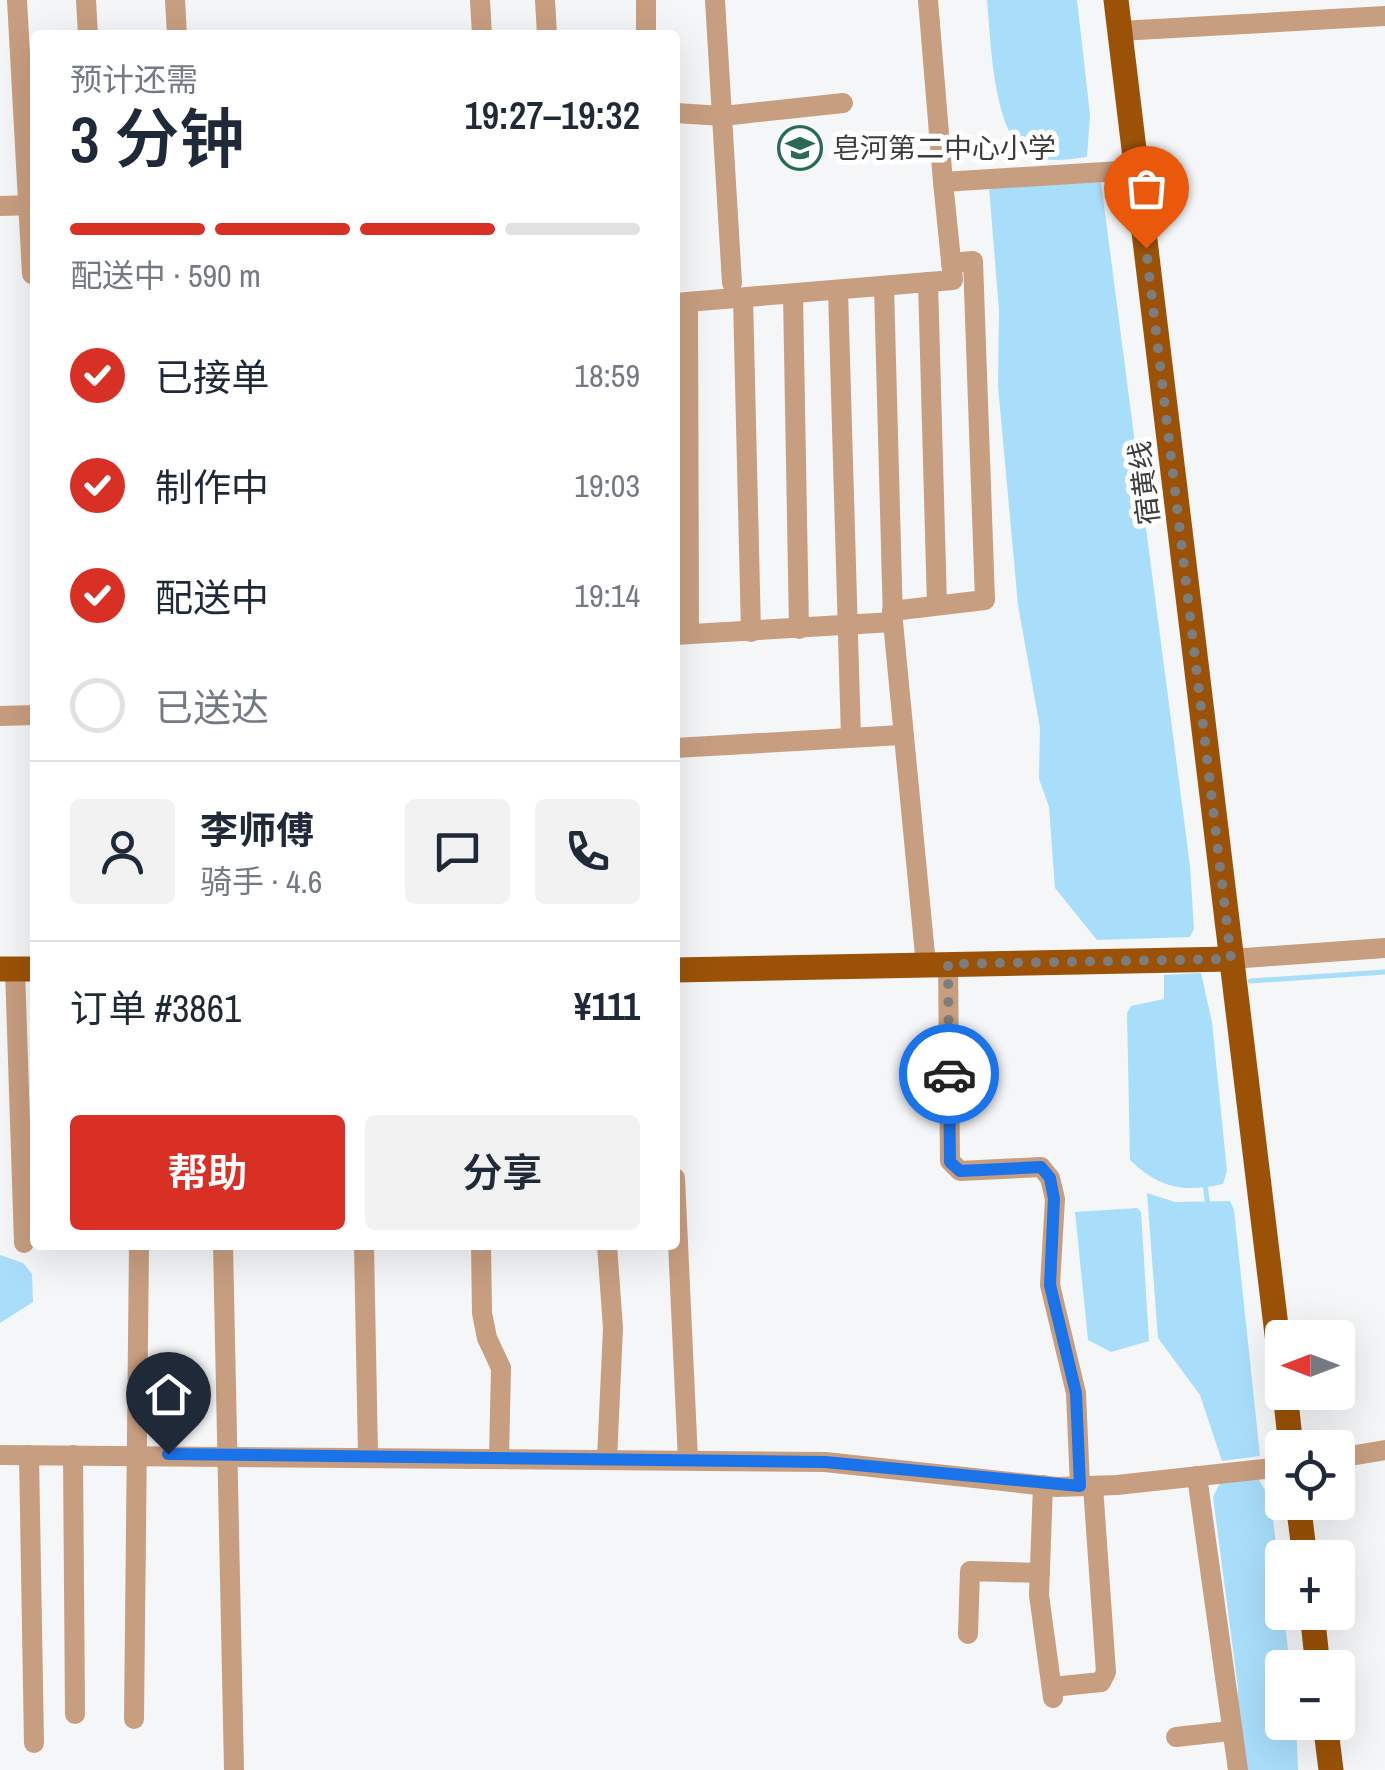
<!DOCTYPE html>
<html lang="zh">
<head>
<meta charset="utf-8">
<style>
	:root { --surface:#fff; --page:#f2f2f3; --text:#1f2937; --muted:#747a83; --line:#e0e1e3; --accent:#d93025 }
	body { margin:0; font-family:"Archivo Narrow","Noto Sans SC",sans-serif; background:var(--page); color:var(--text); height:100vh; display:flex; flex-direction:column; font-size:38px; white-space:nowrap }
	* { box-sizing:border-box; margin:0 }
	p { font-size:32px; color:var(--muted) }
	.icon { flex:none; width:55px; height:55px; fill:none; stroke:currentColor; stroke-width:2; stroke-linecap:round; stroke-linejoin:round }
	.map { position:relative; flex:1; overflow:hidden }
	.side { position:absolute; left:30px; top:30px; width:650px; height:1220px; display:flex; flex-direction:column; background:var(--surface); border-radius:10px; box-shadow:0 10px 40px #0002 }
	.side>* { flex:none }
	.needle { width:65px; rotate:270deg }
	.fabs { position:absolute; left:1265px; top:1320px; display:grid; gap:20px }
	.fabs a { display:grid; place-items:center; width:90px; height:90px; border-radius:10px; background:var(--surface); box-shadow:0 10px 40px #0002; font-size:50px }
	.pin { position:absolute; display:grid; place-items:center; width:85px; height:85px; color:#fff; margin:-102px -42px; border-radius:50% 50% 50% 0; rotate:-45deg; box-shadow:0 0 10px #0007 }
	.pin .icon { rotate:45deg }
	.courier { position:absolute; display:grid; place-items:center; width:100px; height:100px; margin:-50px; border:8px solid #1a73e8; border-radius:50%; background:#fff; color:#222; box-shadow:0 2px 12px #0007 }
	.head em { font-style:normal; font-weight:600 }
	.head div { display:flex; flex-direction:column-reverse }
	.head { display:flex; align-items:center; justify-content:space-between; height:170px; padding:0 40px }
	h1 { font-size:65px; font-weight:600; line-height:75px }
	.bar { display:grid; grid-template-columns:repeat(4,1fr); gap:15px 10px; align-content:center; height:120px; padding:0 40px }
	.bar i { height:12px; border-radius:8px; background:var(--line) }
	.bar .active { background:var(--accent) }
	.bar p { grid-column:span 4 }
	.line { display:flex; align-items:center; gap:25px; padding:0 40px; border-top:2px solid var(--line) }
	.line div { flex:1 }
	.round { display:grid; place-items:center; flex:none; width:105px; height:105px; border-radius:10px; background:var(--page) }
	ol { padding:0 40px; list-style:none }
	li { display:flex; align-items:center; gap:30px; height:110px }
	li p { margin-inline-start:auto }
	li .icon { padding:10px; border-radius:50%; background:var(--accent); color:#fff; stroke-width:4 }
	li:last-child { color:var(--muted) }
	li i { width:55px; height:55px; border:5px solid var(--line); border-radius:50% }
	.cta { display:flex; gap:20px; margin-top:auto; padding:20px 40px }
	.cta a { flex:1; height:115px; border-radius:10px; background:var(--accent); color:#fff; font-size:40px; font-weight:600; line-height:115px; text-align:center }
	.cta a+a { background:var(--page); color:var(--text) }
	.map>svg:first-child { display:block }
	.water { fill:#a9defa }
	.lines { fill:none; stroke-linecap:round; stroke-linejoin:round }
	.stream { stroke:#a9defa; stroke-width:5 }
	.minor { stroke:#c89e80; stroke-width:20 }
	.major { stroke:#9b5207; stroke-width:25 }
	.done { stroke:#7c7d7e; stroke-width:10; stroke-dasharray:0 18 }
	.route { stroke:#1a73e8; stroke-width:12 }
	.labels { text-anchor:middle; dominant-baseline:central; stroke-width:10; stroke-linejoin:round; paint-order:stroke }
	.poi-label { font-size:28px; fill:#3c3c3d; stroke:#fff; text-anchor:start }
	.street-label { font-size:28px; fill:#3c3c3d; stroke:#fff }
</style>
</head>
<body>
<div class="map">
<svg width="1385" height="1770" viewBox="0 0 1385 1770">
	<rect width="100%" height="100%" fill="#f4f6f8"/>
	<g class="water">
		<path d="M987 0H1077L1090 115 1087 157C1069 159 1049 163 1032 156 992 139 991 38 987 0Z"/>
		<polygon points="1101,182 1190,866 1194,929 1190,937 1097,940 1055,888 1049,807 1039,779 1040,728 1018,605 998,386 999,311 989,187"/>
		<path d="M1201 973 1212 1022 1227 1171 1223 1184C1184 1193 1159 1188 1130 1160L1127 1013 1131 1006 1164 999V975Z"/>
		<polygon points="1147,1193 1175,1202 1230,1201 1234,1210 1260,1456 1222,1461 1200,1395 1158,1338"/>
		<polygon points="1137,1208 1141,1212 1149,1341 1111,1352 1088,1340 1075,1212"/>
		<polygon points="0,1255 23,1263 32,1274 33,1302 0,1323"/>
		<polygon points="1258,1478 1271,1501 1290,1667 1282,1668 1282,1722 1296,1723 1298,1770 1244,1770 1237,1751 1238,1688 1213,1497 1221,1481"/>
	</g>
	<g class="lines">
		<g class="stream">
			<polyline points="1250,981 1385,972"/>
			<polyline points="1205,1184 1208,1207"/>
		</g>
		<g class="minor">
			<polyline points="17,0 32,274"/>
			<polyline points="86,0 88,35"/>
			<polyline points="175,0 177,35"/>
			<polyline points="480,0 482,35"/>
			<polyline points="545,0 547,35"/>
			<polyline points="646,0 646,35"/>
			<polyline points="715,0 732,283"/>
			<polyline points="928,0 943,182"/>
			<polyline points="1120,31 1385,16"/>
			<polyline points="675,113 723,116 843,103"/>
			<polyline points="0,206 35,205"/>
			<polyline points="928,282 937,605"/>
			<polyline points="884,286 893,622 926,965"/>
			<polyline points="838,290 851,738"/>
			<polyline points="793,294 799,629"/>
			<polyline points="743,298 751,632"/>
			<polyline points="688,302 689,634"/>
			<polyline points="675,303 953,280 943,182 1136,170"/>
			<polyline points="892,611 985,600 973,261 951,263"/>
			<polyline points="675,635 893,622"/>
			<polyline points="0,716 35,715"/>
			<polyline points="675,748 901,735"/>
			<polyline points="1231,959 1385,948"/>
			<polyline points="948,964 950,1161 960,1171 1041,1167 1050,1178 1055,1199 1050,1285 1076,1393 1080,1486"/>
			<polyline points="15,969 24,1243"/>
			<polyline points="675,1178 688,1460"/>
			<polyline points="223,1245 234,1770"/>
			<polyline points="364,1245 368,1456"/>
			<polyline points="481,1245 482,1313 487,1338 501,1368 499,1458"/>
			<polyline points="0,1455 825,1462 1057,1487 1117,1485 1282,1467"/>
			<polyline points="29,1455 34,1743"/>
			<polyline points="73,1455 75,1714"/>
			<polyline points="1338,1458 1385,1450"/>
			<polyline points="607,1459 613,1328 607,1245"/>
			<polyline points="1197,1476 1238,1770"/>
			<polyline points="1043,1485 1039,1595 1053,1698"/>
			<polyline points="968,1634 970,1571 1040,1573"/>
			<polyline points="1052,1687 1101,1682 1106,1672 1093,1486"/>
			<polyline points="134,1719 139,1245"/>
			<polyline points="1176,1737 1230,1731"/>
		</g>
		<g class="major">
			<polyline points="1116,0 1282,1376"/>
			<polyline points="0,969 35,969"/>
			<polyline points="675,970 1231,959"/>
			<polyline points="1285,1392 1291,1448"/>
			<polyline points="1298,1502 1305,1558"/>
			<polyline points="1312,1612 1318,1668"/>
			<polyline points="1325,1722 1331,1770"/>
		</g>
	</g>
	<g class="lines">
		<polyline class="done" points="949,1074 948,964 1231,959 1146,248"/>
		<polyline class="route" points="168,1454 825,1462 1080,1486 1076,1393 1050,1285 1054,1199 1050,1178 1041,1167 960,1171 950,1162 949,1074"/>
	</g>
	<defs>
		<g id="school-ring" transform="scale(2.25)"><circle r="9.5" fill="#fff" stroke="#296956" stroke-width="1.5"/><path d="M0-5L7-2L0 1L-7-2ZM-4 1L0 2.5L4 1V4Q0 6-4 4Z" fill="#296956"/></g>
	</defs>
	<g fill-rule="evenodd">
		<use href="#school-ring" x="800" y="148"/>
	</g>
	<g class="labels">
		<g class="poi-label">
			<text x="832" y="148">皂河第二中心小学</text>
		</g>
		<g class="street-label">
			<text transform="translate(1144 483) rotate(-97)">宿黄线</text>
		</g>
	</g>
</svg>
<div class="fabs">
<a><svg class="needle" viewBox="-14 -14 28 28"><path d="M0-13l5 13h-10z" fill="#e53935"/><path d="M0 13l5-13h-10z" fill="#747a83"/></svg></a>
<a><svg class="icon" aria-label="locate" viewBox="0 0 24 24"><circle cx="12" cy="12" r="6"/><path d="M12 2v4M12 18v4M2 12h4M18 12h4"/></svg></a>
<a>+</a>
<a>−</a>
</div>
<div class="pin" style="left:1146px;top:248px;background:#ea580c"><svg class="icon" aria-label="bag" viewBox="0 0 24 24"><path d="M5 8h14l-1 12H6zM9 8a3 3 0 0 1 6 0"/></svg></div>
<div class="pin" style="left:168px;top:1454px;background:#1f2937"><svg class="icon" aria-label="home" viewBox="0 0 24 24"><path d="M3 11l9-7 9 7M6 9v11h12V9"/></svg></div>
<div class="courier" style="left:949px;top:1074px"><svg class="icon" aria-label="car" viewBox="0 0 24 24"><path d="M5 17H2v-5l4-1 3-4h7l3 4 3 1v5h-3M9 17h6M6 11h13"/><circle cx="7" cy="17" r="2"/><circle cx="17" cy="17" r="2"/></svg></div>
<section class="side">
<div class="head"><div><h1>3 分钟</h1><p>预计还需</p></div><em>19:27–19:32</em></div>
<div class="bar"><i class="active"></i><i class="active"></i><i class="active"></i><i></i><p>配送中 · 590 m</p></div>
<ol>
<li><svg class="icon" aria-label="check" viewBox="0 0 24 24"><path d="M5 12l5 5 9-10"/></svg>已接单<p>18:59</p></li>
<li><svg class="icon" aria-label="check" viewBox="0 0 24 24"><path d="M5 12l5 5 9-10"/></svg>制作中<p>19:03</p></li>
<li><svg class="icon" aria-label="check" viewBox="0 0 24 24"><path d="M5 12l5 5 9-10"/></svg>配送中<p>19:14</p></li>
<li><i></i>已送达</li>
</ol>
<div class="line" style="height:180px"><a class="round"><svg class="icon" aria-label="person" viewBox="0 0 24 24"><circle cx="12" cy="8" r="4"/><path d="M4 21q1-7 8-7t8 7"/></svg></a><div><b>李师傅</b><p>骑手 · 4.6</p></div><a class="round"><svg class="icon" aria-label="chat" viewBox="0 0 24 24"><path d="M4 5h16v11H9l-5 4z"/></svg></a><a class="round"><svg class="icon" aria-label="phone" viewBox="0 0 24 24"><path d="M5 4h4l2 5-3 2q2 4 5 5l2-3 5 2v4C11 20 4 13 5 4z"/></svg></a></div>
<div class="line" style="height:130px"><div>订单 #3861</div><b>¥111</b></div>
<div class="cta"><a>帮助</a><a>分享</a></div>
</section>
</div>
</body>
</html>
